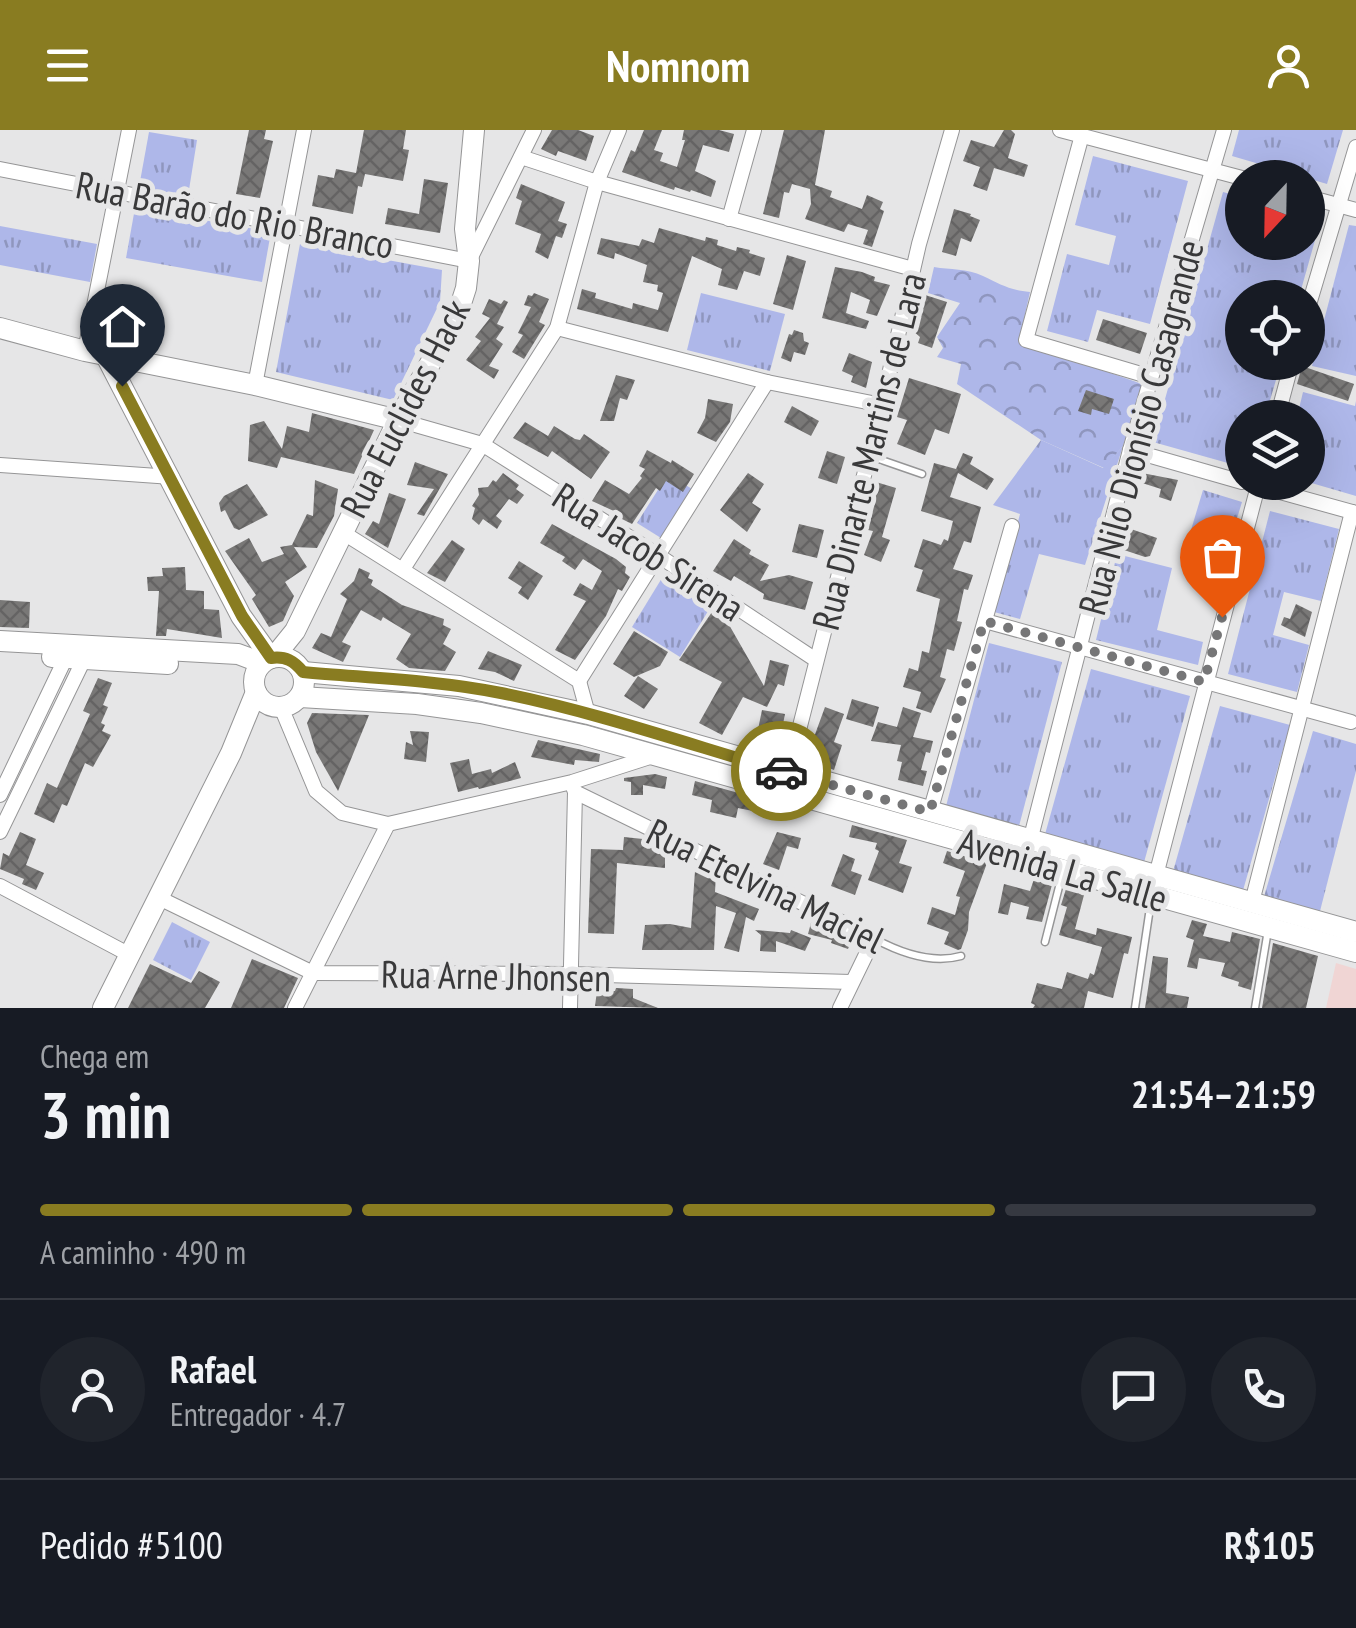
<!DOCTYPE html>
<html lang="pt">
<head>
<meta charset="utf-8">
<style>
	:root { --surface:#171b24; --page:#20242c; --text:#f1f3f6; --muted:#9ea1a6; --line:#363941; --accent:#897c21 }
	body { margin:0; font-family:"PT Sans Narrow",sans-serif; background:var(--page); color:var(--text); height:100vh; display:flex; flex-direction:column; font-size:38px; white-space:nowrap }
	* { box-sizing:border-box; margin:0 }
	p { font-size:32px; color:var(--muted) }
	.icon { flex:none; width:55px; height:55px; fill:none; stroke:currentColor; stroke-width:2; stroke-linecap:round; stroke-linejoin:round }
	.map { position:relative; height:878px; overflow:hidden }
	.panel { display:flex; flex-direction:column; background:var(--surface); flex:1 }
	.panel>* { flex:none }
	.needle { width:65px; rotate:202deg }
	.buttons { position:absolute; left:1225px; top:30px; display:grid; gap:20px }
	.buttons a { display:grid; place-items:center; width:100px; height:100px; border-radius:50%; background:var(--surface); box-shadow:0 10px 40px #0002; font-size:50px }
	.pin { position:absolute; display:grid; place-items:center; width:85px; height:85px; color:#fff; margin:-102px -42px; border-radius:50% 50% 50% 0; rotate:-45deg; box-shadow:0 0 10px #0007 }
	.pin .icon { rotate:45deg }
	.courier { position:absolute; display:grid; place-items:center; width:100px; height:100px; margin:-50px; border:8px solid #897c21; border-radius:50%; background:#fff; color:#222; box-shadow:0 2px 12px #0007 }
	.head em { font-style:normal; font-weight:700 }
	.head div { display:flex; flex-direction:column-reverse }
	.head { display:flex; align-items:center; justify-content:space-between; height:170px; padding:0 40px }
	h1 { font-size:65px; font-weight:700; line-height:75px }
	.bar { display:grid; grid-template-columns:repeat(4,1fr); gap:15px 10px; align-content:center; height:120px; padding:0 40px }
	.bar i { height:12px; border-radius:8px; background:var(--line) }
	.bar .on { background:var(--accent) }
	.bar p { grid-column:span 4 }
	.line { display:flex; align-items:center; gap:25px; padding:0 40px; border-top:2px solid var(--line) }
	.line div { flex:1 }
	.round { display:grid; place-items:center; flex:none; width:105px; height:105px; border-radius:52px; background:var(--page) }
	header { display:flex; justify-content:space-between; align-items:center; height:130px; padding:0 40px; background:var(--accent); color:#fff; font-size:45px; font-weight:700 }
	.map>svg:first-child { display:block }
	.industrial { fill:#f0d5d4 }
	.grass { fill:url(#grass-tufts) }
	.forest { fill:url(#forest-crowns) }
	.building { fill:url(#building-cross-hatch) }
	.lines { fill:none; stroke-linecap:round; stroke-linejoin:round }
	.lane-casing { stroke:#959596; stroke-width:9 }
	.street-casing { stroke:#959596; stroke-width:16 }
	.secondary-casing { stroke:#959596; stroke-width:22 }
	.lane { stroke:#fff; stroke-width:6 }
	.street { stroke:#fff; stroke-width:14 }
	.secondary { stroke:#fff; stroke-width:20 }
	.done { stroke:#767677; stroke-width:10; stroke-dasharray:0 18 }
	.route { stroke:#897c21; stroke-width:12 }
	.labels { text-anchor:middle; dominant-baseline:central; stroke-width:10; stroke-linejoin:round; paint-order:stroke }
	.street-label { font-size:38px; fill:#39393a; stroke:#e6e6e7 }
</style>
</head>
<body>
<header><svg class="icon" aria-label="menu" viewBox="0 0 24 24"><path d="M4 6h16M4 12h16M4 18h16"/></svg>Nomnom<svg class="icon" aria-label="person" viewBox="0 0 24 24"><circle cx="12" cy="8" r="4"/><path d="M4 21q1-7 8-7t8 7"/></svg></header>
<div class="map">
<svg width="1356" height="878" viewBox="0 0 1356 878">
	<defs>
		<pattern id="grass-tufts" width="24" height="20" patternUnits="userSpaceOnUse" patternTransform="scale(2.5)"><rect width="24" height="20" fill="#aeb7e9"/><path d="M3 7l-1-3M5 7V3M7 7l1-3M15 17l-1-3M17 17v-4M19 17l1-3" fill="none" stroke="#8f96be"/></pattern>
		<pattern id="forest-crowns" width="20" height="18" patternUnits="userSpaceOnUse" patternTransform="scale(2.5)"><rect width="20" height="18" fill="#aeb7e9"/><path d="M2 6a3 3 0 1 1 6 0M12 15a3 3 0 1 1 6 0" fill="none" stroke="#8f96be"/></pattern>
		<pattern id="building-cross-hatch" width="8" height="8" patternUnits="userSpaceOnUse" patternTransform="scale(2.5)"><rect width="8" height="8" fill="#797877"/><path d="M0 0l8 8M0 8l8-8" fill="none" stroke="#646363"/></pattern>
	</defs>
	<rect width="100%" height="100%" fill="#e6e6e7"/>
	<polygon class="industrial" points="1336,833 1356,839 1356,878 1326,878"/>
	<g class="grass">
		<polygon points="1239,0 1343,0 1327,54 1232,26"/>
		<polygon points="149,2 197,10 188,66 139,57"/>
		<polygon points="1093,26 1188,51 1150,194 1097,180 1088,212 1047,201 1067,124 1109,135 1116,106 1075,95"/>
		<polygon points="1223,62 1242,67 1242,112 1308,112 1308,85 1321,89 1299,167 1242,168 1242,232 1281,233 1265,287 1242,288 1242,337 1153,312"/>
		<polygon points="135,78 271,102 262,152 126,128"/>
		<polygon points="1349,95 1356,96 1356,246 1312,236"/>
		<polygon points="0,96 97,114 90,152 0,135"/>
		<polygon points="300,114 442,140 440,172 393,270 276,242"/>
		<polygon points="701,163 785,184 770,241 687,220"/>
		<polygon points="1303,262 1355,276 1356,271 1356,366 1308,352 1308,288 1297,287"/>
		<polygon points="1041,310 1103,338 1123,316 1085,435 1039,424 1020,489 994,482 1020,384 993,375"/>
		<polygon points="668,344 692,359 661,408 637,393"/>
		<polygon points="1203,360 1242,372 1221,441 1182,430"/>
		<polygon points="1270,381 1339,399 1321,471 1284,462 1273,505 1309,515 1297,562 1228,544"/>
		<polygon points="1117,424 1172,438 1157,500 1203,512 1198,535 1096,510"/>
		<polygon points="670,447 713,473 680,527 632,497 662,448"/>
		<polygon points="989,513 1062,532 1018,700 945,680"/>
		<polygon points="1091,539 1190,566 1143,736 1044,708"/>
		<polygon points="1220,576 1290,595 1242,764 1172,745"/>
		<polygon points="1313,601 1356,614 1356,641 1319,785 1263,770"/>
		<polygon points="172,792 210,812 191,850 153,830"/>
	</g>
	<path class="forest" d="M934 137C950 140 967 138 983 146 1000 154 1009 160 1030 162L1019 211 1142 254 1123 316 1104 338 1041 310 957 254 961 234 937 227 943 218 937 207 960 173 928 163Z"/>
	<g class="building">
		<polygon points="249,0 266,0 264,9 273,11 260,68 236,64"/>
		<polygon points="364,0 406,0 403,19 409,20 403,51 365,44 362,57 358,56 353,84 312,76 318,45 334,48 336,39 356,43"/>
		<polygon points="552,0 578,0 594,6 586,31 558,21 556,26 541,19"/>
		<polygon points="644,0 662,0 654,20 663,23 660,31 677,37 685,10 682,10 684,0 719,0 734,4 729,22 703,15 695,41 716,51 711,67 691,60 690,62 675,57 674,60 622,42 631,20 635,22"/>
		<polygon points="784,0 825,0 815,55 832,61 830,67 862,79 867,65 883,72 880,79 884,81 872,117 863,114 868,100 848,94 844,102 805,89 811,74 810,59 792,54 789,63 784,62 779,88 763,84"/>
		<polygon points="1004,0 1011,0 1015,4 1008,28 1028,35 1024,47 994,38 987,61 973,56 980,37 963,31 971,10 994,17"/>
		<polygon points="424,49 448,53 440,103 385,94 388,78 419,84"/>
		<polygon points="521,54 565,72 558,91 567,94 562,108 556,106 548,129 535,122 541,104 515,94 522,71 516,68"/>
		<polygon points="954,79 971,84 970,86 980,90 971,112 961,108 956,126 942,122"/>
		<polygon points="659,98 705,111 706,107 718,110 717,115 736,121 737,117 750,120 749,123 765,128 760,146 744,141 737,160 718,155 722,139 692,126 668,202 577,179 582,159 596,163 595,168 632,179 633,173 658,180 663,163 657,161 658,155 643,152 647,135 615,123 614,129 597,124 601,108 639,116 642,109 654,113"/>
		<polygon points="787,125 806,131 793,180 773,174"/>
		<polygon points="835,137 862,142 875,147 874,151 890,155 877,186 866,183 870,170 851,162 846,183 869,191 866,199 822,188"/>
		<polygon points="534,163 549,169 539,192 545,195 524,229 512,222 523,205 518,203 531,177 524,175 528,165 532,166"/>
		<polygon points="919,163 947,172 932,218 918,213 920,207 912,200"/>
		<polygon points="489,169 501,174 504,170 508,172 497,194 504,197 496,209 503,214 489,236 499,240 494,249 466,230 481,211 475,207 490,188 482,184"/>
		<polygon points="1103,189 1147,203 1140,224 1096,210"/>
		<polygon points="794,200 803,203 804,211 809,213 805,225 794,222 791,232 781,228 789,204 792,205"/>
		<polygon points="849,223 872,232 866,258 851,252 853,246 842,241"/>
		<polygon points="1302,236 1354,254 1348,271 1297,254"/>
		<polygon points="616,245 635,250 627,270 620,268 614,291 600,291"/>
		<polygon points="909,248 961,264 949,304 935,299 925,325 897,314 907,290 897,287"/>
		<polygon points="1086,260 1114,269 1109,284 1092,279 1091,285 1078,281"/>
		<polygon points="708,269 733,274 730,292 716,312 697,303 705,288"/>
		<polygon points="792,276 819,291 811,306 784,292"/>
		<polygon points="312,283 374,300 354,344 281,327 277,338 248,331 250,295 264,291 282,319 287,296 309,302"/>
		<polygon points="525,292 548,306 554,296 575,309 580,310 584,304 610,322 591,349 552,321 548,327 513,308"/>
		<polygon points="647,320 671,333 672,330 694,344 683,362 666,351 660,361 656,358 632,394 614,385 616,382 592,371 605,350 629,364 642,348 640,346 645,339 639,336"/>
		<polygon points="827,321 845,327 837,354 818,348"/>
		<polygon points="963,323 973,327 970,334 994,349 987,360 958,343 950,367 981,377 971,413 964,411 953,439 973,445 968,460 964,459 957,491 962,492 954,521 947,519 940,547 946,549 931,583 916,578 921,562 903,557 909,538 918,541 922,521 929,523 940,469 916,461 923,440 914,437 923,409 941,415 944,409 948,411 953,391 921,381 934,333 956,339"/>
		<polygon points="415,332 448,344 424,386 417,384 434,359 407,355"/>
		<polygon points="503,343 519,355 516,359 524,365 517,374 509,369 496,386 502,391 497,399 483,389 479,395 472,389 475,378 472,376 479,365 478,358 488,357 493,350 496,352"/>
		<polygon points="748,343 764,354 752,373 761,379 747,402 720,380"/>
		<polygon points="1142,343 1178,350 1171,371 1159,367 1161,359 1139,352"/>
		<polygon points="315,350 338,359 334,386 317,418 294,417 307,437 285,452 294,466 283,491 269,497 252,469 256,465 225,421 249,408 262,432 284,424 280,417 292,415 307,384 313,386"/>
		<polygon points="876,352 896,358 882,407 890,410 881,432 864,425 873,401 868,400 876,369 871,368"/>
		<polygon points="247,354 268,385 239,400 234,398 225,380 221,382 219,373 224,366"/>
		<polygon points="389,363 406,369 388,418 365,404 373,391 379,394"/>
		<polygon points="552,394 616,429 626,437 625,443 630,447 622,461 618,459 606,486 575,530 555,520 586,471 573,465 580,453 592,460 602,441 583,429 575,440 562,431 565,427 540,413"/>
		<polygon points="799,394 824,400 817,428 792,422"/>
		<polygon points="1128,398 1157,408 1150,426 1145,427 1121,419"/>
		<polygon points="734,409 751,420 749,424 769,435 760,451 789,445 813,452 805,480 763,469 764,464 734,446 731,451 713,441"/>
		<polygon points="452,410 465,419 445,452 427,443"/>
		<polygon points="519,431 543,446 528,470 518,463 522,457 508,448"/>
		<polygon points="185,437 186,460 204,461 204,479 219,480 222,508 167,499 166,506 156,506 159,461 148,461 147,447 163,446 162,438"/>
		<polygon points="359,438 370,443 368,448 373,450 371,455 402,475 444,489 443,495 451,499 443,514 456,522 445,541 409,538 396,529 411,504 383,487 381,491 361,480 342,512 351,516 343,532 312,518 321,503 331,507 347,469 340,464 354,451"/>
		<polygon points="0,470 30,472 29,498 0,497"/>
		<polygon points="1296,474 1312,482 1305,507 1281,495 1284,487 1290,489"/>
		<polygon points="712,482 728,493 764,556 770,530 789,535 784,556 778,554 767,577 743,567 722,605 699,593 722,552 679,530"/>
		<polygon points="634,501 668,522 660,536 634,547 613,534"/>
		<polygon points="488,521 522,535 514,551 495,542 478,539"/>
		<polygon points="638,546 658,559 644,579 624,566"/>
		<polygon points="98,548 112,553 103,575 108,577 101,593 105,595 102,601 111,605 93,637 85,633 67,676 62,674 54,693 34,684 47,653 57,658 90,584 83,581"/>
		<polygon points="852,569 879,577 873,597 846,589"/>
		<polygon points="825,577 844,584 834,612 842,615 834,640 806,629"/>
		<polygon points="903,577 921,583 913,607 933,611 930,623 926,622 921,640 927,641 923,656 898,650 902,632 897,631 901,615 871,611 878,592 897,597"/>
		<polygon points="762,580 785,584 778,619 755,614"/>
		<polygon points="312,583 369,585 338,661 316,622 307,593"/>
		<polygon points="410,601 429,602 426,632 404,629 406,612 413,615"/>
		<polygon points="538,610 600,624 599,632 575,630 574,635 531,627"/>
		<polygon points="469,629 472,644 491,639 492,643 515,632 521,648 479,659 478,657 458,662 450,633"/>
		<polygon points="655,644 667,647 665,659 643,655 643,665 631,665 631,652 624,651 624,648"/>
		<polygon points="695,651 778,674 773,685 738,678 736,688 710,682 712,670 692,665"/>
		<polygon points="852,695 907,710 899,733 912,737 903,763 868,750 879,721 875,719 877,713 849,707"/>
		<polygon points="20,702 36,709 26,735 44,743 36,760 22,754 24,749 0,739 3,723 9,726"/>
		<polygon points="777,702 801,708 798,719 787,716 779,740 763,734"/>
		<polygon points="624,707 643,709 643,712 652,712 665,718 665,738 617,733 614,804 588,803 591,719 623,720"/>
		<polygon points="947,721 987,733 969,782 968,800 961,819 958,820 944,814 949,802 927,794 932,777 955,785 960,767 956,766 965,741 943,733"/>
		<polygon points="843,724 855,729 851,741 862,745 855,765 831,756"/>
		<polygon points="695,741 716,743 715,762 759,779 754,791 746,787 739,822 724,818 736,783 716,776 714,820 642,820 645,795 670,794 691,798"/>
		<polygon points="1035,746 1053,751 1042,792 1026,789 1029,777 1011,772 1008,785 998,783 1004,754 1030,761"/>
		<polygon points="1066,759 1084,765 1075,799 1096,805 1097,798 1132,807 1128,824 1124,823 1113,868 1088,861 1084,878 1033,878 1035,875 1031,873 1037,853 1062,859 1067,842 1088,849 1090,843 1094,845 1102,817 1059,805 1067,777 1061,775"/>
		<polygon points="812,789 852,809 848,819 831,813 832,810 808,804"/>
		<polygon points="1192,790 1207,794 1203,806 1230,812 1232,802 1260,809 1251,860 1238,856 1239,852 1221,846 1225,833 1199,828 1197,839 1187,837 1194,810 1186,807"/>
		<polygon points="755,800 790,803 791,800 811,808 805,821 776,811 776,822 760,821 761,805"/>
		<polygon points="1273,813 1318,826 1306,878 1262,878"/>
		<polygon points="1153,826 1168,828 1166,863 1189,867 1187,878 1145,878"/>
		<polygon points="252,829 298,848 284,878 231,878"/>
		<polygon points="150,834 191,853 199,841 220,852 205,878 128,878"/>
		<polygon points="616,858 633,859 633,868 658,878 595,876 597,861 615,861"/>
	</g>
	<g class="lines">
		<g class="lane-casing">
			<g id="lane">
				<polyline points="870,326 922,344"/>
				<path d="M875 809C901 823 932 834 961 826"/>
				<polyline points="1045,812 1062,745"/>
				<polyline points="1135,878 1151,771"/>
				<polyline points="1255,878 1268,800"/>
			</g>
		</g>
		<g class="street-casing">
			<g id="street">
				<polyline points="1060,0 1242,48"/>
				<polyline points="1082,5 1026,210 1151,247"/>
				<polyline points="521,27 597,52 913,139"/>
				<polyline points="0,39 469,131 534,0"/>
				<polyline points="1308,67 1356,80"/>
				<polyline points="729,89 754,0"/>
				<polyline points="1308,178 1356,17"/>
				<polyline points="557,198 767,252 882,275"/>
				<polyline points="85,221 129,0"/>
				<polyline points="255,255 304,0"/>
				<polyline points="1277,288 1292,232"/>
				<polyline points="398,290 482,314 659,426 816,530"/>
				<polyline points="1130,320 1242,352"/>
				<polyline points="0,335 172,347"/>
				<polyline points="1251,354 1356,383"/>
				<polyline points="342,402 579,551 588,584"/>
				<polyline points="403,439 557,198 597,52 619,0"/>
				<polyline points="985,491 1351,592"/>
				<polyline points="579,551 767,252"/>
				<polyline points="281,577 316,661 342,683 388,694 572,652 653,626"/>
				<polyline points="788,643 882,275 919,114 952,0"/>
				<polyline points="575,662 874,808 840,878"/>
				<polyline points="0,665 69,521"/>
				<polyline points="930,682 1012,396"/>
				<polyline points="0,702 87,523"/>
				<polyline points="1030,711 1130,320 1224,0"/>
				<polyline points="1154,753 1259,352"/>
				<polyline points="0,756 130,825"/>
				<polyline points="159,768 313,843 569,844 851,852"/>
				<polyline points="1252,772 1352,382"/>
				<polyline points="295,878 388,694"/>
				<polyline points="570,878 575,662 572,654"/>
			</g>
		</g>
		<g class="secondary-casing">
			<g id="secondary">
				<polyline points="0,198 85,221 255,255 398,290"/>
				<polyline points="106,226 241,486 271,528"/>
				<polyline points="0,511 238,524 262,533"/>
				<circle cx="279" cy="552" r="25"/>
				<polyline points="52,527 168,534"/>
				<polyline points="274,527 295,501 398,290 457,186 466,158 469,131 465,99 474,0"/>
				<polyline points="303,542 459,556 588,584 1356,802"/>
				<polyline points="300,567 417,574 481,583 583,605 1356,822"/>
				<polyline points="103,878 231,623 256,562"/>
			</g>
		</g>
		<use href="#lane" class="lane"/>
		<use href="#street" class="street"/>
		<use href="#secondary" class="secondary"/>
	</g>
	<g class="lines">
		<polyline class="done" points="781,641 930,682 984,491 1204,552 1222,487"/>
		<path class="route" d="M122 256 242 486 271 528C286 526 294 531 303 542 368 548 436 550 501 563 596 582 688 614 781 641"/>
	</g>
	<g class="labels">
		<g class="street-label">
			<text transform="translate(235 84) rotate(11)">Rua Barão do Rio Branco</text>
			<text transform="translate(404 278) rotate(-63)">Rua Euclides Hack</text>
			<text transform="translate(1140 297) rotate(-75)">Rua Nilo Dionísio Casagrande</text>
			<text transform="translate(868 321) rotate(-76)">Rua Dinarte Martins de Lara</text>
			<text transform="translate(649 421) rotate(33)">Rua Jacob Sirena</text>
			<text transform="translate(1063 739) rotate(16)">Avenida La Salle</text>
			<text transform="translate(766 755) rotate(26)">Rua Etelvina Maciel</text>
			<text transform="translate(496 845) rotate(1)">Rua Arne Jhonsen</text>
		</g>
	</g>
</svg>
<div class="buttons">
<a><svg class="needle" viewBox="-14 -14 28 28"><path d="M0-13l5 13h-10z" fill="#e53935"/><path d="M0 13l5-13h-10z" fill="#9ea1a6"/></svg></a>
<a><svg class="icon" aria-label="locate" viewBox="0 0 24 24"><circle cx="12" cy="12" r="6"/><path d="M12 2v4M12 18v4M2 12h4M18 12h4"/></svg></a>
<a><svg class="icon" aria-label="layers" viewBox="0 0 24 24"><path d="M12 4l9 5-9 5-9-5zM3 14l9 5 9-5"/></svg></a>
</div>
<div class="pin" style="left:1222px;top:487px;background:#ea580c"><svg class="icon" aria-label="bag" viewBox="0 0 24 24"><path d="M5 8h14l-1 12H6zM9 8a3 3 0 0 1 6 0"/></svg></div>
<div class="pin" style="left:122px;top:256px;background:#1f2937"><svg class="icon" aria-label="home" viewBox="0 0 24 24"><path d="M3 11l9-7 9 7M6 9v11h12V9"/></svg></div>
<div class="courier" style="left:781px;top:641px"><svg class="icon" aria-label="car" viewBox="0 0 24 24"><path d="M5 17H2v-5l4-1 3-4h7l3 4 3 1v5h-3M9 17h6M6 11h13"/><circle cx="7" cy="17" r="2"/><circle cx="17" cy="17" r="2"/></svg></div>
</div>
<section class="panel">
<div class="head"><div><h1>3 min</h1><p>Chega em</p></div><em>21:54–21:59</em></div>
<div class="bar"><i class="on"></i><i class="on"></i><i class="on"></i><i></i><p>A caminho · 490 m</p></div>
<div class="line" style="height:180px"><a class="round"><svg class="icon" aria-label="person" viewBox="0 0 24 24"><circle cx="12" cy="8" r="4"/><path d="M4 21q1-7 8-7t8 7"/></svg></a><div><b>Rafael</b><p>Entregador · 4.7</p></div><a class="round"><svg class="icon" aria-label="chat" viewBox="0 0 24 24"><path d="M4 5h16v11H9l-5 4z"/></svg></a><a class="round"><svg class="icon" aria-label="phone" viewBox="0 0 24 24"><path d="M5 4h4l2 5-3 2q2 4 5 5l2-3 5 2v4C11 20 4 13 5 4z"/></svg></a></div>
<div class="line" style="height:130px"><div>Pedido #5100</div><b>R$105</b></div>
</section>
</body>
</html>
